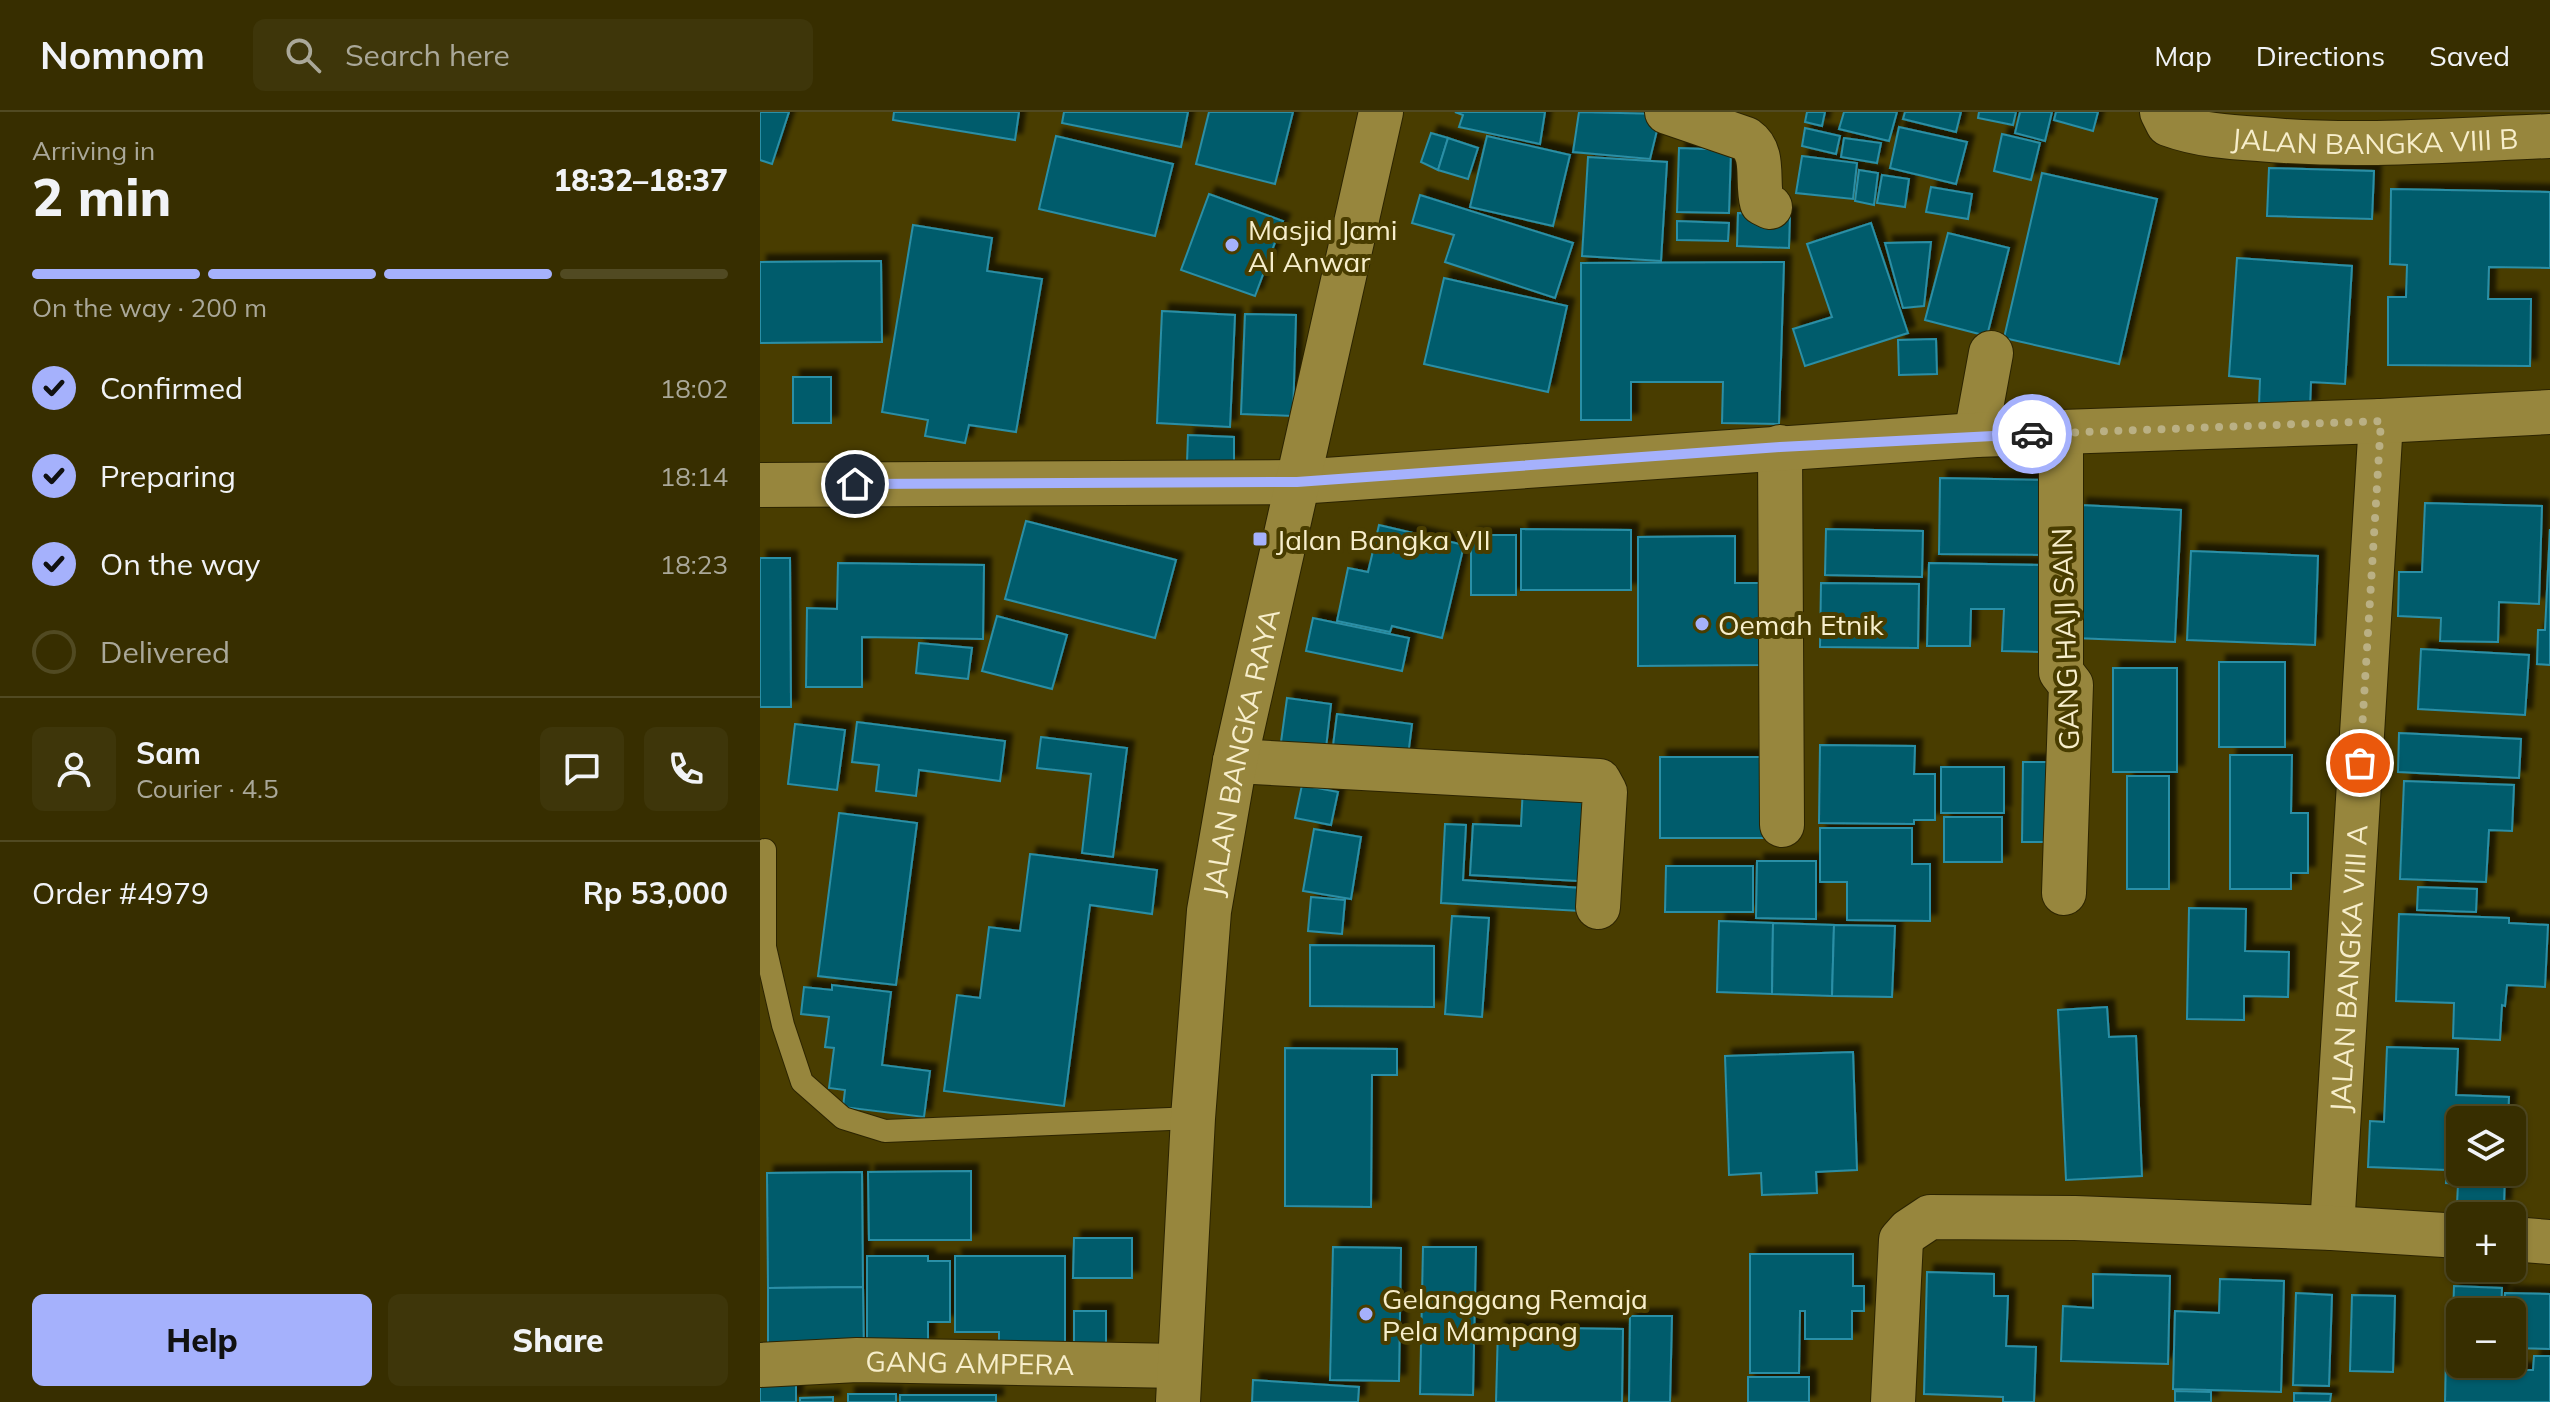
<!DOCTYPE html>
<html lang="en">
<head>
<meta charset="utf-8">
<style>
	:root { --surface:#372e00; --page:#3e360a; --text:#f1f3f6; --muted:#aaa899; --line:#514a22; --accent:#a5b1fc }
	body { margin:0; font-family:Mulish,sans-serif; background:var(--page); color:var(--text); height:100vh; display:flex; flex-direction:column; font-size:30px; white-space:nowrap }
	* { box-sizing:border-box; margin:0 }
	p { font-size:26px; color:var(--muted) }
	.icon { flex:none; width:44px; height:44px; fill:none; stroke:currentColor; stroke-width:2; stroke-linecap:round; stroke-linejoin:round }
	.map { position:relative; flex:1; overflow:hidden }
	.panel { display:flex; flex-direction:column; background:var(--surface); width:760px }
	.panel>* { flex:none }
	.fabs { position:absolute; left:1686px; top:994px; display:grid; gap:16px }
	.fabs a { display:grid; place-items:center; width:80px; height:80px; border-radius:12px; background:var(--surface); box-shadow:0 2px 6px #0004,0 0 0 2px var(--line); font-size:40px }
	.pin { position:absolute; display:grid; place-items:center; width:68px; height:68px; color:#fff; margin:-34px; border:4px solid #fff; border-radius:50%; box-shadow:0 2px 8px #0007 }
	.courier { position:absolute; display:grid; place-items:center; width:80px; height:80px; margin:-40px; border:6px solid #a5b1fc; border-radius:50%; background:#fff; color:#222; box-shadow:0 2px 10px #0007 }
	.headline em { font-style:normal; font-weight:800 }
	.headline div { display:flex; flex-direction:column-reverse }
	.headline { display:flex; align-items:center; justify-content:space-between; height:136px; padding:0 32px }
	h1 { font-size:52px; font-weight:800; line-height:60px }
	.bar { display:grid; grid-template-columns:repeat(4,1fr); gap:12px 8px; align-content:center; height:96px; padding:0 32px }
	.bar i { height:10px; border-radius:6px; background:var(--line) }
	.bar .active { background:var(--accent) }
	.bar p { grid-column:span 4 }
	.line { display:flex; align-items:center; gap:20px; padding:0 32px; border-top:2px solid var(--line) }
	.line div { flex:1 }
	.round { display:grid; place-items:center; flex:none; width:84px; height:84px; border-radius:12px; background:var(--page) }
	ol { padding:0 32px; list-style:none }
	li { display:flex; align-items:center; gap:24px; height:88px }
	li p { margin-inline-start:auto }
	li .icon { padding:8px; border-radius:50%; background:var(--accent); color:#111; stroke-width:4 }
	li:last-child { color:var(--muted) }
	li i { width:44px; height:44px; border:4px solid var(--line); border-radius:50% }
	.primary-button { display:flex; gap:16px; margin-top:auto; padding:16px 32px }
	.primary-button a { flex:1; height:92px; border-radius:12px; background:var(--accent); color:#111; font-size:32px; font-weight:800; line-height:92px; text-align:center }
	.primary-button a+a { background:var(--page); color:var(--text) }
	header { display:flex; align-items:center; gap:48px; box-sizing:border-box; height:112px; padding:0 40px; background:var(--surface); border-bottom:2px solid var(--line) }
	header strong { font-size:38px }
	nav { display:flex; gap:44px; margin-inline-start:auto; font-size:28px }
	.search { width:560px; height:72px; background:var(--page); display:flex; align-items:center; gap:20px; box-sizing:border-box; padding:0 28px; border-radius:12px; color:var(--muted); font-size:30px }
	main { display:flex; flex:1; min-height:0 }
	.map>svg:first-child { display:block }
	.building { fill:#045b6c; stroke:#2a8fa6; stroke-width:2; filter:url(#shadow) }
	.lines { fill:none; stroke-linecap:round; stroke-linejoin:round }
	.lane-casing { stroke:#2c2400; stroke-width:24 }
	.street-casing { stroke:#2c2400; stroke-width:46 }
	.secondary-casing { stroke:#2c2400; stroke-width:46 }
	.lane { stroke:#97863d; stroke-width:22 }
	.street { stroke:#97863d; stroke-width:44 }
	.secondary { stroke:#97863d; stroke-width:44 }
	.done { stroke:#bab084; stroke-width:8; stroke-dasharray:0 14.4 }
	.route { stroke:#a5b1fc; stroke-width:10 }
	.poi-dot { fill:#a5b1fc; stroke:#493d00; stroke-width:3 }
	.labels { text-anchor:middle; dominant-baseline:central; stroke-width:8; stroke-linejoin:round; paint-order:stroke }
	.street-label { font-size:28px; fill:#f7eecb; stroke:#493d00 }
	.poi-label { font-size:28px; fill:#f7eecb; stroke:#493d00; text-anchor:start }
</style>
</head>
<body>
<header>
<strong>Nomnom</strong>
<div class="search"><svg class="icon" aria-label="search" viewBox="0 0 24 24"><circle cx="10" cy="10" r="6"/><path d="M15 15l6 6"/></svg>Search here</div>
<nav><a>Map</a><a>Directions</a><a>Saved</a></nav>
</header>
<main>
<section class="panel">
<div class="headline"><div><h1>2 min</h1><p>Arriving in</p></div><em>18:32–18:37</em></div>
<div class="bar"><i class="active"></i><i class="active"></i><i class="active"></i><i></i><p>On the way · 200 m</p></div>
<ol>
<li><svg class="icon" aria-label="check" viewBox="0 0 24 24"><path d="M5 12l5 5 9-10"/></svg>Confirmed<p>18:02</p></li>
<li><svg class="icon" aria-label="check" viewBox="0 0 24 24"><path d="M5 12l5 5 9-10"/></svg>Preparing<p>18:14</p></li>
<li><svg class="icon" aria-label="check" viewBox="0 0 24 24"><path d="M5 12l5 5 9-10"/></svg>On the way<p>18:23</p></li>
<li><i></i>Delivered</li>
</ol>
<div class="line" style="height:144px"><a class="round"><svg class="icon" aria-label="person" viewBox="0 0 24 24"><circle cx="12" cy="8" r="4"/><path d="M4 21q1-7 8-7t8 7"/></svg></a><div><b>Sam</b><p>Courier · 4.5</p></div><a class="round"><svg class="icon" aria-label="chat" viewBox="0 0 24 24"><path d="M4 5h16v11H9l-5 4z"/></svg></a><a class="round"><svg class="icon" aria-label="phone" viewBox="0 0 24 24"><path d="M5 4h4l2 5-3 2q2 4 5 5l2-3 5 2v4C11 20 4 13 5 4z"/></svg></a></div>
<div class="line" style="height:104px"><div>Order #4979</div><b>Rp 53,000</b></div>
<div class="primary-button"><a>Help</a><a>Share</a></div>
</section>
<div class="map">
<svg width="1790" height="1290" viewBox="0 0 1790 1290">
	<defs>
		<filter id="shadow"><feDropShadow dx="7" dy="-7" stdDeviation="2" flood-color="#0009"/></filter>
	</defs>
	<rect width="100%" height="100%" fill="#493d00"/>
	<g class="building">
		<polygon points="0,0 29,0 12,52 0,48"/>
		<polygon points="134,0 259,0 255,28 133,8"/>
		<polygon points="304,0 428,0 421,35 302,11"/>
		<polygon points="449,0 533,0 515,72 436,52"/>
		<polygon points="695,0 785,0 780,32 699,15 703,3"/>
		<polygon points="819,0 901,2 890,47 813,40"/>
		<polygon points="1047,0 1065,0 1062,14 1045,10"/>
		<polygon points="1084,0 1137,0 1129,29 1079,17"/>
		<polygon points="1145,0 1201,0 1196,20 1143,7"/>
		<polygon points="1219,0 1256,0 1253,13 1218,6"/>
		<polygon points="1260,0 1292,0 1285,29 1255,21"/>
		<polygon points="1296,0 1338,0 1333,19 1294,8"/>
		<polygon points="1139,15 1207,30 1196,72 1130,56"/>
		<polygon points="1045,16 1080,24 1076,42 1042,34"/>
		<polygon points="671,21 688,26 678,58 661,50"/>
		<polygon points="1242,22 1280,31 1271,68 1234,59"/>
		<polygon points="296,24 413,52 395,124 279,97"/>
		<polygon points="727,24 810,43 793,114 710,95"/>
		<polygon points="688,26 718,36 708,67 678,58"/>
		<polygon points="1084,26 1121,31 1117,51 1081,45"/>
		<polygon points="919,36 971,38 969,101 917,100"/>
		<polygon points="1042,44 1097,51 1093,87 1036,81"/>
		<polygon points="828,45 907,50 901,149 822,144"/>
		<polygon points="1509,56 1614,59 1612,107 1507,104"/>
		<polygon points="1099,58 1118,61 1114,93 1095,89"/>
		<polygon points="1282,61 1397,87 1359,252 1244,226"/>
		<polygon points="1122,63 1149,67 1145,95 1117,91"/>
		<polygon points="1171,75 1212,82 1208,107 1166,100"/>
		<polygon points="1631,77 1790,80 1790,156 1729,155 1728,187 1771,187 1770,254 1628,253 1628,185 1646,185 1647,153 1630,152"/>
		<polygon points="449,82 523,109 495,184 421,158"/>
		<polygon points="660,83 813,131 795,186 685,150 694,123 652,111"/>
		<polygon points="978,101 1030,102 1029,136 977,134"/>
		<polygon points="917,109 969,111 968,129 917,128"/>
		<polygon points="1111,111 1148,221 1045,254 1033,217 1072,205 1047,132"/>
		<polygon points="153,113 232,126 227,159 282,167 256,320 209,313 205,331 165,324 168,308 122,300"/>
		<polygon points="1188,121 1249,136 1227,224 1165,208"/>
		<polygon points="1171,130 1164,194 1143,196 1125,131"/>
		<polygon points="1477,146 1592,154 1585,272 1551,270 1550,295 1499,293 1500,267 1469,264"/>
		<polygon points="121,149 122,230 0,231 0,150"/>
		<polygon points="1024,150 1019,312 962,311 963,270 871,270 871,308 821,308 821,151"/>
		<polygon points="684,166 807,194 788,280 664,252"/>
		<polygon points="402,199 475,203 470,315 397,311"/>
		<polygon points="485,202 536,203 533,304 481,302"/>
		<polygon points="1176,227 1177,262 1139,263 1138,228"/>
		<rect x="33" y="265" width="38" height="46"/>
		<polygon points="428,323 474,325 474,351 427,350"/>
		<polygon points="1180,366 1290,368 1289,443 1179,442"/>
		<polygon points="1665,391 1782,394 1779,492 1739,490 1738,530 1680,529 1681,506 1638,504 1639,460 1662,460"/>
		<polygon points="1320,393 1421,398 1415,530 1314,526"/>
		<polygon points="266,409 416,448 395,526 245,487"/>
		<polygon points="619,413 704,433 682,526 632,514 630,520 577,509 588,456 608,460"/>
		<polygon points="761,417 871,418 871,478 761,478"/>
		<polygon points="1066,417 1163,419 1162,465 1065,463"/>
		<polygon points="1790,417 1790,553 1777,552 1778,518 1785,518"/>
		<rect x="711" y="423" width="45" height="60"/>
		<polygon points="975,424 975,471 1005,471 1005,553 878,554 878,425"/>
		<polygon points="1431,439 1558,444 1555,533 1427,528"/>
		<polygon points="0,446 30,446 31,595 0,595"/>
		<polygon points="78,451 224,453 223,527 102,525 102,575 46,575 47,496 77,497"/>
		<polygon points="1169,451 1281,453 1280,540 1242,539 1244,497 1211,497 1210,534 1167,534"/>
		<polygon points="1061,471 1159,472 1158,536 1060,535"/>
		<polygon points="237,504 307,523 292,577 222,559"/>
		<polygon points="553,506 649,526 642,559 546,539"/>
		<polygon points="159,531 212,536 208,567 156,561"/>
		<polygon points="1661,537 1769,543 1765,603 1658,597"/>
		<rect x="1459" y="550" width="66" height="85"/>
		<rect x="1353" y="556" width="64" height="104"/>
		<polygon points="527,586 571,592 566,636 521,630"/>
		<polygon points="577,602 652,612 648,644 573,634"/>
		<polygon points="97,610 245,629 240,669 159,658 156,684 116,679 119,653 92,650"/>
		<polygon points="35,612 85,618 77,678 28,672"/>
		<polygon points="1639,621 1761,627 1759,666 1638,660"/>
		<polygon points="281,625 367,636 353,745 322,741 331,662 277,656"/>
		<polygon points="1060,633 1155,634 1154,662 1175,662 1175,708 1154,708 1154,712 1059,711"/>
		<polygon points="1470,643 1532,643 1531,701 1548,701 1548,761 1531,761 1531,777 1470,777"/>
		<rect x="900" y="645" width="108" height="81"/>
		<polygon points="1263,650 1300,650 1299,730 1262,730"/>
		<rect x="1181" y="655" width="63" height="46"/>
		<rect x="1367" y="664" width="42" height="113"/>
		<polygon points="1644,669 1754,673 1752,719 1729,718 1726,770 1640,767"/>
		<polygon points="542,673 578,680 571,713 535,706"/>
		<polygon points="763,674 824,678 818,769 710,763 713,712 761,714"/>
		<polygon points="79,701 157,711 136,873 58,864"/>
		<rect x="1184" y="705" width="58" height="45"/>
		<polygon points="685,712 706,713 703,768 822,776 820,799 681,791"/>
		<polygon points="1060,716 1152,716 1152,752 1170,752 1170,809 1087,808 1087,770 1060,770"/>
		<polygon points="554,717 601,725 591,787 543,779"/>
		<polygon points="270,742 397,758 392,802 330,793 304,994 184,979 197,883 220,886 229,815 260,819"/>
		<polygon points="997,749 1056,749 1056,807 996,806"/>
		<polygon points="906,754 993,754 993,800 905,800"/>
		<polygon points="1658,775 1717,777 1716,800 1657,798"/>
		<polygon points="551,785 585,788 582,822 548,819"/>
		<polygon points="1429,796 1486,797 1485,839 1529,840 1528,885 1484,884 1484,908 1427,907"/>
		<polygon points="1639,802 1749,806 1749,811 1788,813 1785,875 1747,873 1745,894 1742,893 1740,928 1693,926 1694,891 1636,889"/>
		<polygon points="692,804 729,806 722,905 685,902"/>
		<polygon points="959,809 1013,811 1012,882 957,880"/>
		<polygon points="1013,811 1074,813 1072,884 1012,882"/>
		<polygon points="1074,813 1135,814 1132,885 1072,884"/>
		<polygon points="550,833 674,834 674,895 550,894"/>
		<polygon points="72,873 131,880 122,953 170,959 164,1005 83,995 85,978 69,976 74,936 65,935 69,905 41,902 44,875 72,878"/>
		<polygon points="1347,895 1349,925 1376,924 1382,1064 1306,1068 1298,898"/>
		<polygon points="1627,935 1698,937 1696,983 1749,985 1748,1008 1700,1008 1700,1060 1745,1060 1744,1094 1697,1092 1698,1072 1686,1071 1687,1058 1608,1055 1610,1009 1624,1010"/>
		<polygon points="525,936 637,937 637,963 612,963 611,1095 525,1094"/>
		<polygon points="1093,940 1097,1058 1056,1060 1057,1081 1002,1083 1001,1061 969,1063 965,944"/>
		<polygon points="211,1059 211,1128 109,1128 108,1060"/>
		<polygon points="102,1060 103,1175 8,1176 7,1061"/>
		<polygon points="314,1126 372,1126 372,1166 313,1166"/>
		<polygon points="573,1135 641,1136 639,1269 570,1268"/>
		<polygon points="663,1135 716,1135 713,1283 660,1282"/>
		<polygon points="990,1142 1093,1142 1093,1174 1104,1174 1104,1199 1092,1199 1092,1227 1045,1227 1045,1199 1040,1199 1039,1261 990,1261"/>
		<polygon points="107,1144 168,1144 168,1149 190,1149 190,1210 168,1210 168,1231 107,1231"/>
		<polygon points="195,1144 305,1144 305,1237 239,1237 239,1220 195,1220"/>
		<polygon points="1167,1160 1234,1162 1234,1184 1248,1184 1246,1234 1276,1235 1274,1290 1243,1290 1243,1285 1164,1282"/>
		<polygon points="1333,1162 1410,1164 1408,1252 1301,1249 1303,1194 1333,1196"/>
		<polygon points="1460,1167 1524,1169 1521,1280 1413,1277 1415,1199 1459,1201"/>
		<polygon points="1694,1174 1742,1176 1741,1200 1700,1200 1700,1237 1692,1236"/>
		<polygon points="103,1175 104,1247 8,1248 8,1176"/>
		<polygon points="1536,1181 1572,1183 1569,1274 1533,1273"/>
		<polygon points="1745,1181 1790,1182 1790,1237 1752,1236 1752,1200 1744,1200"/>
		<polygon points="1592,1183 1635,1184 1633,1260 1590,1259"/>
		<rect x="314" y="1199" width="32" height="35"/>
		<polygon points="870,1204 912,1204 910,1290 869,1290"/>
		<polygon points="738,1215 863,1217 862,1290 736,1290"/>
		<polygon points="1686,1239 1700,1239 1700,1252 1735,1252 1735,1258 1773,1258 1774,1244 1790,1244 1790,1290 1685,1290"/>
		<rect x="988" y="1265" width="61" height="25"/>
		<rect x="0" y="1268" width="36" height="22"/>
		<polygon points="493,1268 599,1275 598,1290 492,1290"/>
		<polygon points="1415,1279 1451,1280 1451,1290 1415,1290"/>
		<polygon points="1534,1281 1571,1282 1570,1290 1534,1290"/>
		<rect x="88" y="1282" width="48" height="8"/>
		<rect x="140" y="1283" width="96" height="7"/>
		<polygon points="73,1285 73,1290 40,1290 40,1286"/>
	</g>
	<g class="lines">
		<g class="lane-casing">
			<polyline id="lane" points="5,738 5,835 23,913 42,970 83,1006 125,1019 433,1006"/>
		</g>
		<g class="street-casing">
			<g id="street">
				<path d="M907 0 986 27C1006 41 996 69 1002 91L1010 95"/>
				<path id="s1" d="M1402 0 1408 12C1438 23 1468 25 1499 27 1596 36 1693 28 1790 24"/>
				<polyline points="1301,321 1301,560 1311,573 1304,781"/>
				<polyline points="1216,323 1231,241"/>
				<polyline points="1020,335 1022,713"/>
				<polyline points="0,373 537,370"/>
				<polyline points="475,649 839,669 845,680 838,795"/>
				<path id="s2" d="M1572 1116 1621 309"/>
				<polyline points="1752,1127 1790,1130"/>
				<path id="s3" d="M0 1253 97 1248 419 1254"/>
				<polyline points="1133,1290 1141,1128 1149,1119 1170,1105 1315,1106 1572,1116 1700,1124"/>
			</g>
		</g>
		<g class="secondary-casing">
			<g id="secondary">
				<polyline points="537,370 1216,323 1621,309 1790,300"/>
				<path id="s4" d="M418 1290 433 1006 449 799 475 649 621 0"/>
			</g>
		</g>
		<use href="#lane" class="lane"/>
		<use href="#street" class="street"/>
		<use href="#secondary" class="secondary"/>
	</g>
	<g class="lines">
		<polyline class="done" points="1272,322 1621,309 1600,651"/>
		<polyline class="route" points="95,372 537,370 1020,335 1272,322"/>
	</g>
	<g class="poi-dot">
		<circle cx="472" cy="133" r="8"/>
		<rect x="492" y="419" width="16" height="16" rx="4"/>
		<circle cx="942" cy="512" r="8"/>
		<circle cx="606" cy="1202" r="8"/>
	</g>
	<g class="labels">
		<g class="street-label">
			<text stroke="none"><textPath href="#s1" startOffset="222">JALAN BANGKA VIII B</textPath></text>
			<text transform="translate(1305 527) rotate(-92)">GANG HAJI SAIN</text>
			<text stroke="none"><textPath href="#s4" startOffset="654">JALAN BANGKA RAYA</textPath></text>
			<text stroke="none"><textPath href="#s2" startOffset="260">JALAN BANGKA VIII A</textPath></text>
			<text stroke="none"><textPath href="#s3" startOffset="210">GANG AMPERA</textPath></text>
		</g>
		<g class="poi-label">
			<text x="488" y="117">Masjid Jami<tspan x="488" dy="32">Al Anwar</tspan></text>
			<text x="516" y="427">Jalan Bangka VII</text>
			<text x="958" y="512">Oemah Etnik</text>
			<text x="622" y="1186">Gelanggang Remaja<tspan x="622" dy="32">Pela Mampang</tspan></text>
		</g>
	</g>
</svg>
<div class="fabs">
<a><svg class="icon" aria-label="layers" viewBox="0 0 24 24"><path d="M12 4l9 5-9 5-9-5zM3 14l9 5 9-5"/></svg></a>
<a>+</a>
<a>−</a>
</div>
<div class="pin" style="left:1600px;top:651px;background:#ea580c"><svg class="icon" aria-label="bag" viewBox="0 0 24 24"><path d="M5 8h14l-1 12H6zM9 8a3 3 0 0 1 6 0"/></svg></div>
<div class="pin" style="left:95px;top:372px;background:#1f2937"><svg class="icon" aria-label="home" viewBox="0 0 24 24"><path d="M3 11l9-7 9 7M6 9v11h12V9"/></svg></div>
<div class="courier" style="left:1272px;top:322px"><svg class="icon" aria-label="car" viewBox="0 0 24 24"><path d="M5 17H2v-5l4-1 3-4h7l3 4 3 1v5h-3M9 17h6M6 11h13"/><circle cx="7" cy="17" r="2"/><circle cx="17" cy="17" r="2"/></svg></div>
</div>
</main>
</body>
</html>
